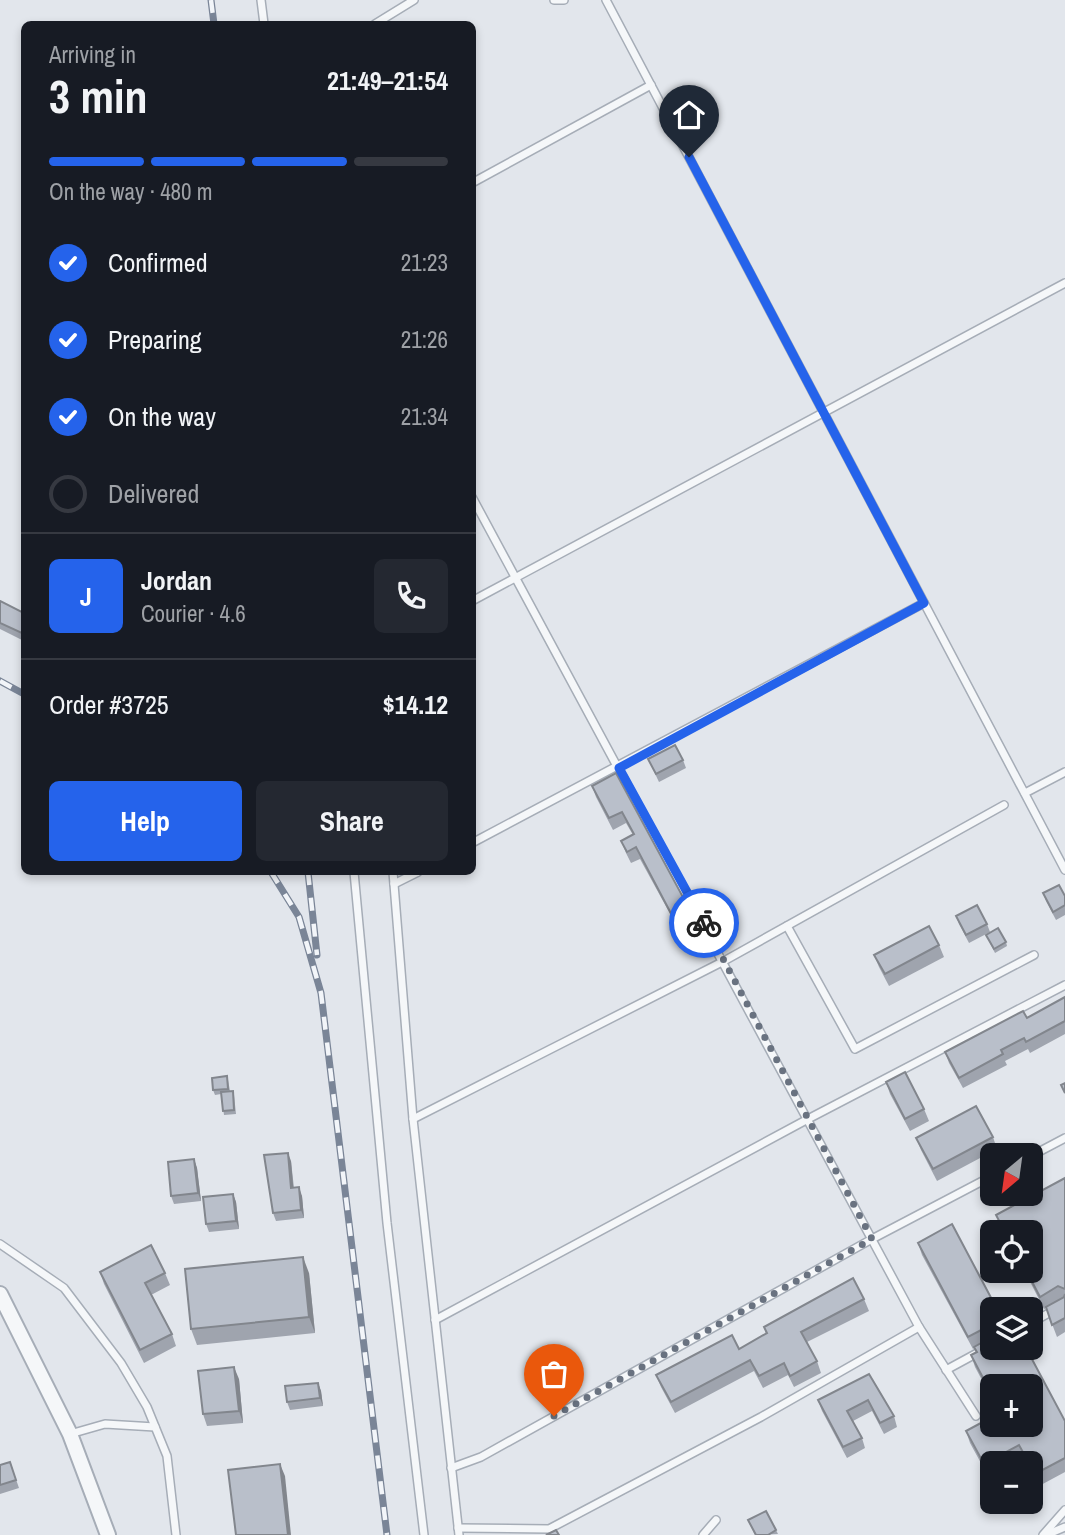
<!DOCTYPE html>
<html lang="en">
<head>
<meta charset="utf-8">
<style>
	:root { --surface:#171b24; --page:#242831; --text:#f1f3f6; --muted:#9ea1a6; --line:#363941; --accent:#2563eb }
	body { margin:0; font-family:"Archivo Narrow",sans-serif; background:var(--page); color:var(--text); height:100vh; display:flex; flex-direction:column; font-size:26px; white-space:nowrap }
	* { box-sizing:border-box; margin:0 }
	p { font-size:23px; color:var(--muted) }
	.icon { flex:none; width:38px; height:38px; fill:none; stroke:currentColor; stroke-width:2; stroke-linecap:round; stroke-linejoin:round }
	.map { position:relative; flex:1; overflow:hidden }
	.details { position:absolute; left:21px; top:21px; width:455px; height:854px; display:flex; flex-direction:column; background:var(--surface); border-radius:10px; box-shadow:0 4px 10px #0003 }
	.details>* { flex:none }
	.needle { width:46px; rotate:209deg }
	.buttons { position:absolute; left:980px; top:1143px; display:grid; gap:14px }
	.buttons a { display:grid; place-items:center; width:63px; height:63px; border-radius:10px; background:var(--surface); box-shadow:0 4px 10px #0003; font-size:35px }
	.pin { position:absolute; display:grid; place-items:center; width:60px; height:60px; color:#fff; margin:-72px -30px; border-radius:50% 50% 50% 0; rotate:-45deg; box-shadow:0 0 7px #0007 }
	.pin .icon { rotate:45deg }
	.courier { position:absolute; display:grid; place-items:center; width:70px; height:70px; margin:-35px; border:5px solid #2563eb; border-radius:50%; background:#fff; color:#222; box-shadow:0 2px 9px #0007 }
	.head em { font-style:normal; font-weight:700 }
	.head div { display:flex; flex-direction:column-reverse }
	.head { display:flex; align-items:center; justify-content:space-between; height:119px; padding:0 28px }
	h1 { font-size:46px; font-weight:700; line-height:52px }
	.bar { display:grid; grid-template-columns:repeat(4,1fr); gap:10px 7px; align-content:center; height:84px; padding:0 28px }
	.bar i { height:9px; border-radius:5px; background:var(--line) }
	.bar .active { background:var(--accent) }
	.bar p { grid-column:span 4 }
	.line { display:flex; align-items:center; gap:18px; padding:0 28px; border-top:2px solid var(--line) }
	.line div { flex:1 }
	.round { display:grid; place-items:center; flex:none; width:74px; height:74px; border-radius:10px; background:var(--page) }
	ol { padding:0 28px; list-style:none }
	li { display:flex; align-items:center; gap:21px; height:77px }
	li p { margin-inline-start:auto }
	li .icon { padding:7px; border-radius:50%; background:var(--accent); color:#fff; stroke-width:4 }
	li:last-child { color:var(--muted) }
	li i { width:38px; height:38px; border:4px solid var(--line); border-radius:50% }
	.action { display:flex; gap:14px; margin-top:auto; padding:14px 28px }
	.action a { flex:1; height:80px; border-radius:10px; background:var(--accent); color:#fff; font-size:28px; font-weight:700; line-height:80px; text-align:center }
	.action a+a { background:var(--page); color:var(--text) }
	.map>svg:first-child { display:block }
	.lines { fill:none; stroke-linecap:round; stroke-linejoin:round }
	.service-casing { stroke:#a6adb7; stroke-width:10 }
	.minor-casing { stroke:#a6adb7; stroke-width:18 }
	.service { stroke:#f5f7f9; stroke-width:7 }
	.minor { stroke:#f5f7f9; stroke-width:14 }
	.rail-casing { stroke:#7a8597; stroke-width:7 }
	.rail { stroke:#f2f5f9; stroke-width:4.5; stroke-dasharray:13; stroke-linecap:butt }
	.wall { fill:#9fa4ae }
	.shaded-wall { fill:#82868d }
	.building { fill:#b9bfca; stroke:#82868d; stroke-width:2 }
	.done { stroke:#697280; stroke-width:7; stroke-dasharray:0 12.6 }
	.route { stroke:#2563eb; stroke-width:9 }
</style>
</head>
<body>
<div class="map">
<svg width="1065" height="1535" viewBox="0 0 1065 1535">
	<rect width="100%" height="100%" fill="#e2e6ec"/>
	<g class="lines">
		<g class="service-casing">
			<g id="service">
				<polyline points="261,0 264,24"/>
				<polyline points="554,0 564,0"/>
				<polyline points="606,0 1065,870"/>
				<polyline points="375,24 414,0"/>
				<polyline points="472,183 651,85"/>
				<polyline points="472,497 919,1327"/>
				<polyline points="472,601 1065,283"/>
				<polyline points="1025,793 1065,772"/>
				<polyline points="472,843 924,603"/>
				<polyline points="354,872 387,1223 424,1535"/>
				<polyline points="393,872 413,1119 459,1535"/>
				<polyline points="394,884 418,872"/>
				<polyline points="787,926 855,1049 1034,955"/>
				<polyline points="413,1119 724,961 1004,805"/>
				<polyline points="1031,1156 1065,1138"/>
				<polyline points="0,1244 64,1288 121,1363 147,1407 167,1456 176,1535"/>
				<polyline points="435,1320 808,1119 1065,985"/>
				<polyline points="1031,1323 1065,1304"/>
				<polyline points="946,1370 992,1345"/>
				<polyline points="70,1434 105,1424 155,1427"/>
				<polyline points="451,1468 481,1457 872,1239 992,1176"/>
				<polyline points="458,1528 549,1529 761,1417 919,1327 976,1416"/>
				<polyline points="703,1535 716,1520"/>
				<polyline points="1043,1535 1065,1510"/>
				<polyline points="1046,1535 1065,1527"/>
			</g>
		</g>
		<g class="minor-casing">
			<polyline id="minor" points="0,1294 70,1434 108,1535"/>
		</g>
		<use href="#service" class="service"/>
		<use href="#minor" class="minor"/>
		<g class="rail-casing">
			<g id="rail">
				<polyline points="211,0 214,24"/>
				<polyline points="0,681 24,694"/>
				<polyline points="271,872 299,917 321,993 387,1535"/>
				<polyline points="308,872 317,955"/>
			</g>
		</g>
		<use href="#rail" class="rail"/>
	</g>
	<g class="wall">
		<polygon points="0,601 24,613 24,641 0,629"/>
		<polygon points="648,759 683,760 686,768 659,782"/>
		<polygon points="616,773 691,912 695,924 680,932 640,859 631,863 626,853 621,841 633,835 626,823 613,830 596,797 592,786"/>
		<polygon points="1043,893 1065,896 1065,915 1056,920 1046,901"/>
		<polygon points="956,916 987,924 990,932 969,943 959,924"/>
		<polygon points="986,935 1006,942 1007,946 995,953"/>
		<polygon points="939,945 944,957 889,986 879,967 874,955"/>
		<polygon points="1065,997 1065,1034 1030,1053 1028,1049 1005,1061 1007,1065 963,1088 949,1063 945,1052 1027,1018"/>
		<polygon points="228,1080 230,1091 233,1091 234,1095 236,1114 224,1115 221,1094 215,1095 213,1090"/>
		<polygon points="886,1082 924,1109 929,1121 910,1131 890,1094"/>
		<polygon points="993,1137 997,1149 937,1181 921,1150 916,1138"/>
		<polygon points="194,1159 197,1168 201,1201 174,1204 171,1196"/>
		<polygon points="291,1161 294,1188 302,1196 304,1218 276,1221 273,1213"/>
		<polygon points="1065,1178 1065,1332 1057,1337 1046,1308 1044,1309 1024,1270 1031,1270 1031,1232 1003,1232 996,1215"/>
		<polygon points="233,1194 236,1202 239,1229 209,1232 206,1224"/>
		<polygon points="918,1243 992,1309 992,1348 1065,1421 1065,1472 1039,1486 1031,1471 1031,1463 1027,1463 1023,1457 1012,1463 992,1463 992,1474 988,1476 970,1443 966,1431 1031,1424 992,1386 992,1399 975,1367 971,1355 976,1353 974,1348 973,1349 922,1255"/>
		<polygon points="100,1272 165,1273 170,1285 151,1295 172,1334 176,1346 144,1363 104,1284"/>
		<polygon points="309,1273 315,1333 197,1345 191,1329"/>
		<polygon points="864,1299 869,1311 807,1342 817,1361 821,1373 794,1387 788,1375 763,1388 754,1371 675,1413 661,1387 656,1375 739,1349 766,1334 764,1327"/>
		<polygon points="869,1374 894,1416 897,1427 884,1434 872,1411 853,1421 862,1438 865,1448 847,1458 822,1411 818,1400"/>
		<polygon points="239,1379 243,1423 207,1426 203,1414"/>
		<polygon points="318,1383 321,1391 323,1406 290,1410 287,1402"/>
		<polygon points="10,1462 19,1488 0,1494 0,1465"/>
		<polygon points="748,1520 776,1530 778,1534 755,1535"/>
	</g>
	<g class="shaded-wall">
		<polygon points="288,1153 291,1161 294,1196 291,1188"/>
		<polygon points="194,1159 197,1168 201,1201 198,1193"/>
		<polygon points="299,1187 302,1196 304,1218 301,1210"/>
		<polygon points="233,1194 236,1202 239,1229 236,1221"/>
		<polygon points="303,1257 309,1273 315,1333 309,1317"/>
		<polygon points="234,1367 239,1379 243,1423 239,1411"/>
		<polygon points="318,1383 321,1391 323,1406 320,1398"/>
		<polygon points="280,1464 285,1476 291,1535 288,1535"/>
	</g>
	<g class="building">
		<polygon points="0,601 24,613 24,634 0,623"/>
		<polygon points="675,745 683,760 656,774 648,759"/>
		<polygon points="616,773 691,912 675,921 636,847 627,852 621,841 634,834 622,812 609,818 592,786"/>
		<polygon points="1059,885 1065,896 1065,905 1053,912 1043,893"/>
		<polygon points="977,905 987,924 966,935 956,916"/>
		<polygon points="929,926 939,945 885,974 874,955"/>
		<polygon points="998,928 1006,942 994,949 986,935"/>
		<polygon points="1065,997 1065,1021 1026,1042 1024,1038 1001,1050 1003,1054 959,1078 945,1052 1023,1011 1027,1018"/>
		<polygon points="905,1072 924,1109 905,1119 886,1082"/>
		<polygon points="227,1076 228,1089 213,1090 212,1078"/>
		<polygon points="1065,1083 1065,1093 1061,1085"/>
		<polygon points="233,1091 234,1110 223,1111 221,1092"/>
		<polygon points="976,1106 993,1137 933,1169 916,1138"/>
		<polygon points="288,1153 291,1188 299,1187 301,1210 273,1213 264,1155"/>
		<polygon points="194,1159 198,1193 171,1196 168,1162"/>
		<polygon points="1065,1178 1065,1289 1058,1286 1040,1297 1026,1270 1031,1270 1031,1232 1005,1232 996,1215"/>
		<polygon points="233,1194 236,1221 206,1224 203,1197"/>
		<polygon points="952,1224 997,1309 992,1309 992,1330 987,1327 968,1337 918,1243"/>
		<polygon points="151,1245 165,1273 145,1283 172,1334 140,1350 100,1272"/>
		<polygon points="303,1257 309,1317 191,1329 185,1269"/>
		<polygon points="853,1278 864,1299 801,1332 817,1361 790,1376 784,1363 759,1376 750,1360 671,1402 656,1375 732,1335 739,1349 767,1333 764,1327"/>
		<polygon points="1065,1294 1065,1318 1052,1325 1046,1307 1064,1297"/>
		<polygon points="992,1337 992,1348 1026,1348 1065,1421 1065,1458 1035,1474 1031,1467 1031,1463 1029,1463 1019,1445 984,1464 966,1431 992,1417 992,1424 1031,1424 1031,1386 992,1386 992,1395 971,1355 977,1352 974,1347"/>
		<polygon points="234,1367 239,1411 203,1414 198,1371"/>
		<polygon points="869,1374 894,1416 880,1423 868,1400 847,1411 862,1438 843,1447 818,1400"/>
		<polygon points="318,1383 320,1398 287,1402 285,1386"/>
		<polygon points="10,1462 16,1480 0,1485 0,1465"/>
		<polygon points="280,1464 288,1535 236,1535 228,1470"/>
		<polygon points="766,1511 776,1530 768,1535 756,1535 748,1520"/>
		<polygon points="556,1530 559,1535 546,1535"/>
	</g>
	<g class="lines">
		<polyline class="done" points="554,1416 872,1239 704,923"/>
		<polyline class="route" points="689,157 924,603 619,768 704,923"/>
	</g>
</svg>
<div class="buttons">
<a><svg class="needle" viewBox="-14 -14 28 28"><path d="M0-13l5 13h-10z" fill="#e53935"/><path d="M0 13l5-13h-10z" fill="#9ea1a6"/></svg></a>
<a><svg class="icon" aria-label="locate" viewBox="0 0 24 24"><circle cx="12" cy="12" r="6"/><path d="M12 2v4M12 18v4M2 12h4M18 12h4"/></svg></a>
<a><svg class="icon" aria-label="layers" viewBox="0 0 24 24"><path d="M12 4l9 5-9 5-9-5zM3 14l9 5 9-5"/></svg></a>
<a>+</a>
<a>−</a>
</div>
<div class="pin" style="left:554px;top:1416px;background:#ea580c"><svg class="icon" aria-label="bag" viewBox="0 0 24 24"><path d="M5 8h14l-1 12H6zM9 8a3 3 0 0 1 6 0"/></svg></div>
<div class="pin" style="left:689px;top:157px;background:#1f2937"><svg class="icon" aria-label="home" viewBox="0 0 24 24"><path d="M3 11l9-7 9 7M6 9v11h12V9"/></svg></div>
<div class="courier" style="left:704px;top:923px"><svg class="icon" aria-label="bike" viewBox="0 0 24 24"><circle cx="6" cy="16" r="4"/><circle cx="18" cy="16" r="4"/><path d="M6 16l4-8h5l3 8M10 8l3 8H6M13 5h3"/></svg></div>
<section class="details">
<div class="head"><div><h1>3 min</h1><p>Arriving in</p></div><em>21:49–21:54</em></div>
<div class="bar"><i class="active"></i><i class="active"></i><i class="active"></i><i></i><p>On the way · 480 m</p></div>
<ol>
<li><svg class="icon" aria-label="check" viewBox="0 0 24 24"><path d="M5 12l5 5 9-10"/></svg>Confirmed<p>21:23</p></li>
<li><svg class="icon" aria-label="check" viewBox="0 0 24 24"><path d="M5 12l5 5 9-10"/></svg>Preparing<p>21:26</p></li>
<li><svg class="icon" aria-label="check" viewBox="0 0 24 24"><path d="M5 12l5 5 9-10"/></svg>On the way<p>21:34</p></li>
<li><i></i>Delivered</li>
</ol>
<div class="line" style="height:126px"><b class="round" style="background:var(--accent);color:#fff">J</b><div><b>Jordan</b><p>Courier · 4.6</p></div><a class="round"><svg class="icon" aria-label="phone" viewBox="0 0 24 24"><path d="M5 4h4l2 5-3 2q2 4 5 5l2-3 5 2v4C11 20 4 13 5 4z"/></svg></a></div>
<div class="line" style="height:91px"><div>Order #3725</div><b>$14.12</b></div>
<div class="action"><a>Help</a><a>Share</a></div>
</section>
</div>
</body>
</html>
